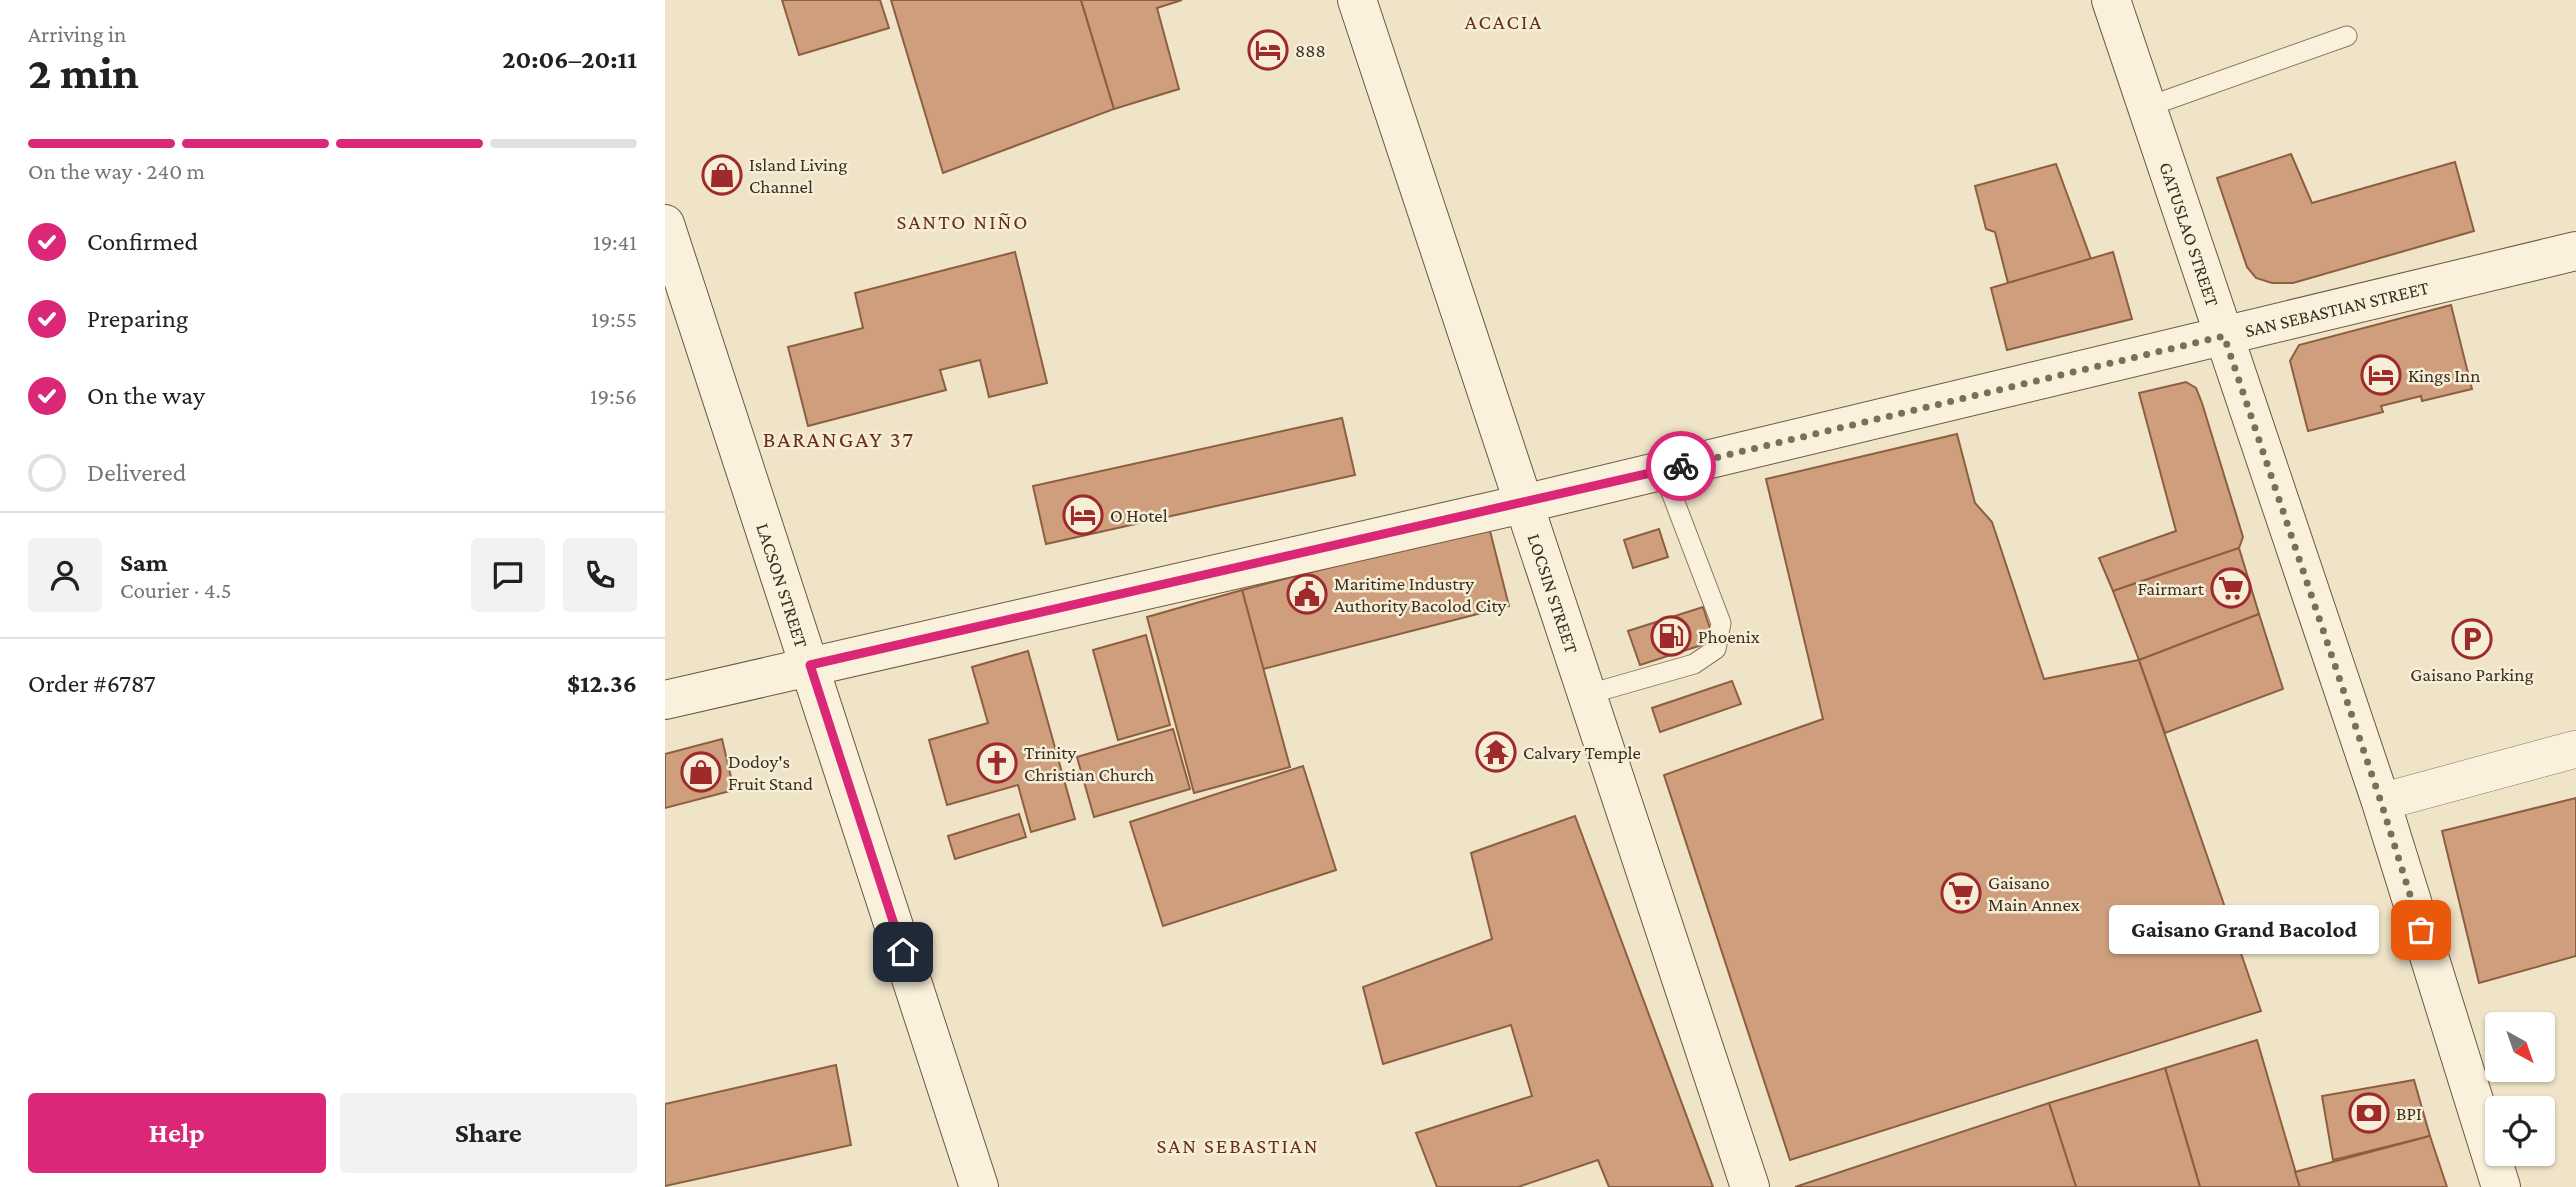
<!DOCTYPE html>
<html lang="en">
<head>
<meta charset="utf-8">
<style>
	:root { --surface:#fff; --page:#f2f2f2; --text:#202124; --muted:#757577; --line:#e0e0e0; --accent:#db2777 }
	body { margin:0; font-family:"Crimson Pro",serif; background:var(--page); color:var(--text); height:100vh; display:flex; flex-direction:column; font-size:26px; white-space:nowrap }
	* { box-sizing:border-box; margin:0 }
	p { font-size:23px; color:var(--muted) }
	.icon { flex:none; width:38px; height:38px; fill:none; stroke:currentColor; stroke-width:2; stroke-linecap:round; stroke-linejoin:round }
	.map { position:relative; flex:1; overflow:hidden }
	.drawer { display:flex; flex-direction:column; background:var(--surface); width:665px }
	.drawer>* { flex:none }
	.needle { width:46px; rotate:140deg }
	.controls { position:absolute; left:1820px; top:1012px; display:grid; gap:14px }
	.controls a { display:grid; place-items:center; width:70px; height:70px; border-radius:7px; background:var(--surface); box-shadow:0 2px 5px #0004; font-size:35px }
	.pin { position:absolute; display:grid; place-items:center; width:60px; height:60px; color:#fff; margin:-30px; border-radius:14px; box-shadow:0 4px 10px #0006 }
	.courier { position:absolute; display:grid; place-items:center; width:70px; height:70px; margin:-35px; border:5px solid #db2777; border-radius:50%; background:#fff; color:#222; box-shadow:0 2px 9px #0007 }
	.bubble { position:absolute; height:49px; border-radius:7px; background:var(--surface); box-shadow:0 2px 5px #0004; font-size:23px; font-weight:700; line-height:49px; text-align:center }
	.headline em { font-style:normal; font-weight:700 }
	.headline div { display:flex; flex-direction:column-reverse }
	.headline { display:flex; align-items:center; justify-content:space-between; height:119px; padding:0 28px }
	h1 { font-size:46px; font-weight:700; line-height:52px }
	.bar { display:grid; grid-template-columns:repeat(4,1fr); gap:10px 7px; align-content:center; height:84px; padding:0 28px }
	.bar i { height:9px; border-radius:5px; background:var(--line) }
	.bar .current { background:var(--accent) }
	.bar p { grid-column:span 4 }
	.line { display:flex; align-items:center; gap:18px; padding:0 28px; border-top:2px solid var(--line) }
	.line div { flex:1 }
	.round { display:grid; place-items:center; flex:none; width:74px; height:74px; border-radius:7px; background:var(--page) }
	ol { padding:0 28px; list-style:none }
	li { display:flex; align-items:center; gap:21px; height:77px }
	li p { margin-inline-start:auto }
	li .icon { padding:7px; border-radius:50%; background:var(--accent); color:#fff; stroke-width:4 }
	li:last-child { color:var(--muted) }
	li i { width:38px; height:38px; border:4px solid var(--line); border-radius:50% }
	.action { display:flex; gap:14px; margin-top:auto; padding:14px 28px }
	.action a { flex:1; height:80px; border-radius:7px; background:var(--accent); color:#fff; font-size:28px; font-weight:700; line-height:80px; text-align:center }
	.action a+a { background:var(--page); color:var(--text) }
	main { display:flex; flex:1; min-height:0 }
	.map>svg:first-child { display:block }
	.building { fill:#cf9f7d; stroke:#8d5f41; stroke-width:2 }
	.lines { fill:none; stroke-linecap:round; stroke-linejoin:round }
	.lane-casing { stroke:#8d765c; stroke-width:21 }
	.street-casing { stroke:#8d765c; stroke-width:38 }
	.secondary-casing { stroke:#6f573f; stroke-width:40 }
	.lane { stroke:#faf1dc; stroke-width:19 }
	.street { stroke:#faf1dc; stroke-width:37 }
	.secondary { stroke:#faf1dc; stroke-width:38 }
	.done { stroke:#7c6e5b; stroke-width:7; stroke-dasharray:0 12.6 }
	.route { stroke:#db2777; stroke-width:9 }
	.labels { text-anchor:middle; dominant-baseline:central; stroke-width:5; stroke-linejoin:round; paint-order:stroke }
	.poi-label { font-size:19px; fill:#3d2e20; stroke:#f7eed8; text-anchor:start }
	.street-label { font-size:19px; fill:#3d2e20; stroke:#f7eed8 }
	.neighbourhood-label { font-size:21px; letter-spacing:2px; fill:#6b2e1e; stroke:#f7eed8 }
	.quarter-label { font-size:23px; letter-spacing:2px; fill:#6b2e1e; stroke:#f7eed8 }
</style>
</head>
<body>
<main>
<section class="drawer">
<div class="headline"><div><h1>2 min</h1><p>Arriving in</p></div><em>20:06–20:11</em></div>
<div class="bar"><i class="current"></i><i class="current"></i><i class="current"></i><i></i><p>On the way · 240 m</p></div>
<ol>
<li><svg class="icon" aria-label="check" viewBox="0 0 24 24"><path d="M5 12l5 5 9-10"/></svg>Confirmed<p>19:41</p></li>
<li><svg class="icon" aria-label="check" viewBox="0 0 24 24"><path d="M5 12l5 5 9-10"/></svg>Preparing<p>19:55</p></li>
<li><svg class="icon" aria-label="check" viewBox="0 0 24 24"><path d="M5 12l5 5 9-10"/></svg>On the way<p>19:56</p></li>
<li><i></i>Delivered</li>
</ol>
<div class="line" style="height:126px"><a class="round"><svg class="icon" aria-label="person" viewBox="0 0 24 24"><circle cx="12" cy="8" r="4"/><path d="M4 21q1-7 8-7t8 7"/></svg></a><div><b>Sam</b><p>Courier · 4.5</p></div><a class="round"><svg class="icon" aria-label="chat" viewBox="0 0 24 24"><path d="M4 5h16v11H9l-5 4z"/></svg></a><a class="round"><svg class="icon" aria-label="phone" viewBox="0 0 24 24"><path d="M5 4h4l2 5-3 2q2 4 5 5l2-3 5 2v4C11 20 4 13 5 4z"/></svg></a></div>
<div class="line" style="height:91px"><div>Order #6787</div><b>$12.36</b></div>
<div class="action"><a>Help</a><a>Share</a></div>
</section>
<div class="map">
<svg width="1911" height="1187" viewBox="0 0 1911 1187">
	<rect width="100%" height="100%" fill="#f0e4c8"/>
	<g class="building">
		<polygon points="117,0 215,0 224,28 134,55"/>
		<polygon points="226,0 416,0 449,109 278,173"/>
		<polygon points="416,0 517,0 492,8 514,89 449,109"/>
		<polygon points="1626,154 1647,203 1790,162 1809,231 1628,283 1607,283 1591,278 1582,267 1552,178"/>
		<polygon points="1391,164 1426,259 1343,283 1330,232 1321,229 1310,186"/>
		<polygon points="350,252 382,383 324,397 315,360 275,370 281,390 143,426 123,347 198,328 190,293"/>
		<polygon points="1448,252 1467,319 1342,350 1326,288"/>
		<polygon points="1786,305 1807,389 1757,401 1756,396 1716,406 1718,412 1643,431 1625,361 1634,345"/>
		<polygon points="1521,382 1531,388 1537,403 1578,537 1574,548 1448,591 1434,558 1511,531 1474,393"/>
		<polygon points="677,418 690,475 381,544 368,486"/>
		<polygon points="1292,434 1310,503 1327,522 1379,679 1474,660 1596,1011 1125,1160 999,775 1158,719 1101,479"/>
		<polygon points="994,529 1003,557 968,568 959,540"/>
		<polygon points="809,530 825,531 844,606 598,669 577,590"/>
		<polygon points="1574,548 1594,614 1474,660 1448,591"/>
		<polygon points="577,590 625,767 529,793 482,617"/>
		<polygon points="1038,607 1049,641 975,665 963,631"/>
		<polygon points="1594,614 1618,689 1500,733 1474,660"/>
		<polygon points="481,635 505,725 453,740 428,650"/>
		<polygon points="363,651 410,819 366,832 353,785 282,805 264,740 323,723 307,667"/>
		<polygon points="1067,681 1076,704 995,732 987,708"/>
		<polygon points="508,729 525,789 429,817 412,757"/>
		<polygon points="57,739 69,790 0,808 0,754"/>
		<polygon points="638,766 671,870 498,926 465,822"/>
		<polygon points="1911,798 1911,956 1814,983 1777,831"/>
		<polygon points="354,814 361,837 290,859 283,836"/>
		<polygon points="910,816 1048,1187 944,1187 933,1160 853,1187 772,1187 751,1133 867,1096 846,1025 718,1064 698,987 827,939 806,853"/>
		<polygon points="1592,1040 1635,1187 1535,1187 1500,1068"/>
		<polygon points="171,1065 186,1145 0,1186 0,1104"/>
		<polygon points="1500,1068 1535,1187 1411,1187 1384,1103"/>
		<polygon points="1749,1080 1765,1136 1668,1160 1657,1096"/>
		<polygon points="1384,1103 1411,1187 1130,1187"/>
		<polygon points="1765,1136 1782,1187 1635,1187 1630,1172"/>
	</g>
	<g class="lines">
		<g class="lane-casing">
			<g id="lane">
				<polyline points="1482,107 1682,36"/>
				<polyline points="924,694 1029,664 1051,649 1056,623 998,471"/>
			</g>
		</g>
		<g class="street-casing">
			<polyline id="street" points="1716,802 1911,749"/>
		</g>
		<g class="secondary-casing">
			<g id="secondary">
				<path id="s1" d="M692 0 1085 1187"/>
				<path id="s2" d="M1446 0 1716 802 1836 1187"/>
				<path id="s3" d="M0 224 314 1187"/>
				<path id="s4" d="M0 700 858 504 1911 251"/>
			</g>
		</g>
		<use href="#lane" class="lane"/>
		<use href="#street" class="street"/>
		<use href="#secondary" class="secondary"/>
	</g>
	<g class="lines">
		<polyline class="done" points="1016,466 1559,336 1716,802 1756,930"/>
		<polyline class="route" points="238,952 145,665 1016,466"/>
	</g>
	<defs>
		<g id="hotel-ring" transform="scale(2.0125)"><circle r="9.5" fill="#f7eed8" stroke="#9e2a2b" stroke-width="1.5"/><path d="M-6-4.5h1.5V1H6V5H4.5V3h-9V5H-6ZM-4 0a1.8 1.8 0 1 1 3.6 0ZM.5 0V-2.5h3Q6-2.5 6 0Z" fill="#9e2a2b"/></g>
		<g id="shop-ring" transform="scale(2.0125)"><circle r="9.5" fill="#f7eed8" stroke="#9e2a2b" stroke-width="1.5"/><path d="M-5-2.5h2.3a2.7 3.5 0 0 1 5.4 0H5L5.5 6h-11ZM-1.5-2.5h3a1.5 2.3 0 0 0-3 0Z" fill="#9e2a2b"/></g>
		<g id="supermarket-ring" transform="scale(2.0125)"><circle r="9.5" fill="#f7eed8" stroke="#9e2a2b" stroke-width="1.5"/><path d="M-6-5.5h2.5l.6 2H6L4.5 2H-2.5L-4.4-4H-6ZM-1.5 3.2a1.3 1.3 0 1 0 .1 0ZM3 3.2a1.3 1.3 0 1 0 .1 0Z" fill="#9e2a2b"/></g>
		<g id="civic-ring" transform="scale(2.0125)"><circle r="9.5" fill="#f7eed8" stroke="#9e2a2b" stroke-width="1.5"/><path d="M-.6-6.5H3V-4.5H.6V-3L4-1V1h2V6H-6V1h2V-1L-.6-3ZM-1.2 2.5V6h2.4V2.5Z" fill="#9e2a2b"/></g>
		<g id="fuel-ring" transform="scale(2.0125)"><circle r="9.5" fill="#f7eed8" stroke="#9e2a2b" stroke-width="1.5"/><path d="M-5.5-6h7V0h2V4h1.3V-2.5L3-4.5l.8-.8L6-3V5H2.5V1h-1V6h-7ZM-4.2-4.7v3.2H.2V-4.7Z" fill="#9e2a2b"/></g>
		<g id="parking-ring" transform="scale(2.0125)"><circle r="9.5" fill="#f7eed8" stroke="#9e2a2b" stroke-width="1.5"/><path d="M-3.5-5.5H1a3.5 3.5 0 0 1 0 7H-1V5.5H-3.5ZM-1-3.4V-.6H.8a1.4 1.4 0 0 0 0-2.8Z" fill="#9e2a2b"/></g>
		<g id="temple-ring" transform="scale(2.0125)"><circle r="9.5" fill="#f7eed8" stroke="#9e2a2b" stroke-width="1.5"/><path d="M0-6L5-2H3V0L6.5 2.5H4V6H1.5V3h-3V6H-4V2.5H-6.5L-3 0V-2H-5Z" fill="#9e2a2b"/></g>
		<g id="church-ring" transform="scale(2.0125)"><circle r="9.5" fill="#f7eed8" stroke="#9e2a2b" stroke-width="1.5"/><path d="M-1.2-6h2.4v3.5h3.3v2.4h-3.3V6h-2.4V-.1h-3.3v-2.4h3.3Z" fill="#9e2a2b"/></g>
		<g id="bank-ring" transform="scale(2.0125)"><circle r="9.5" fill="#f7eed8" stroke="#9e2a2b" stroke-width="1.5"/><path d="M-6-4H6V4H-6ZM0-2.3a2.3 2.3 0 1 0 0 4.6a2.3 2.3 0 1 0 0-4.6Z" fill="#9e2a2b"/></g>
	</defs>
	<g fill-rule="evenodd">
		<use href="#hotel-ring" x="603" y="50"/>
		<use href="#shop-ring" x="57" y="175"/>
		<use href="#hotel-ring" x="1716" y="375"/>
		<use href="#hotel-ring" x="418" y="515"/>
		<use href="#supermarket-ring" x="1566" y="588"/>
		<use href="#civic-ring" x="642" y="594"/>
		<use href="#fuel-ring" x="1006" y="636"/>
		<use href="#parking-ring" x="1807" y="639"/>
		<use href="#temple-ring" x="831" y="752"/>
		<use href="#church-ring" x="332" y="763"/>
		<use href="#shop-ring" x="36" y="772"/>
		<use href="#supermarket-ring" x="1296" y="893"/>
		<use href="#bank-ring" x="1704" y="1113"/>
	</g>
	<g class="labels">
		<g class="poi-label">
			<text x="630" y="50">888</text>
			<text x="84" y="164">Island Living<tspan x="84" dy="22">Channel</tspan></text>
			<text x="1743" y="375">Kings Inn</text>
			<text x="445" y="515">O Hotel</text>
			<text x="669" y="583">Maritime Industry<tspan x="669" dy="22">Authority Bacolod City</tspan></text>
			<text x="1539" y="588" text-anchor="end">Fairmart</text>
			<text x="1033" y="636">Phoenix</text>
			<text x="1807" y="674" text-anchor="middle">Gaisano Parking</text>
			<text x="359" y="752">Trinity<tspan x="359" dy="22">Christian Church</tspan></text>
			<text x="858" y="752">Calvary Temple</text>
			<text x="63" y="761">Dodoy's<tspan x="63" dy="22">Fruit Stand</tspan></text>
			<text x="1323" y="882">Gaisano<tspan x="1323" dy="22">Main Annex</tspan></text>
			<text x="1731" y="1113">BPI</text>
		</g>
		<g class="street-label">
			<text stroke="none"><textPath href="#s2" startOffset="247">GATUSLAO STREET</textPath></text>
			<text stroke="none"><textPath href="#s4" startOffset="1717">SAN SEBASTIAN STREET</textPath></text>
			<text stroke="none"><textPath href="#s3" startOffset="380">LACSON STREET</textPath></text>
			<text stroke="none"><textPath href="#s1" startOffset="625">LOCSIN STREET</textPath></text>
		</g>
		<g class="neighbourhood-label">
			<text x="839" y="22">ACACIA</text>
			<text x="298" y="222">SANTO NIÑO</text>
			<text x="573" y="1146">SAN SEBASTIAN</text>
		</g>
		<g class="quarter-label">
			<text x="174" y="439">BARANGAY 37</text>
		</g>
	</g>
</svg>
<div class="controls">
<a><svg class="needle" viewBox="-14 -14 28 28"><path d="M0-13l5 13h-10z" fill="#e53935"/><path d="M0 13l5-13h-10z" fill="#757577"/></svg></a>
<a><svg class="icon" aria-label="locate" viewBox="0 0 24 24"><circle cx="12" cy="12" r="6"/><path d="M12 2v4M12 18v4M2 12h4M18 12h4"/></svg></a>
</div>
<div class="pin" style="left:1756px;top:930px;background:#ea580c"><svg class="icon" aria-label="bag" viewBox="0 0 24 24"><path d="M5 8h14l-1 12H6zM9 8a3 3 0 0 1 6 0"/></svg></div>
<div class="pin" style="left:238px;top:952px;background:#1f2937"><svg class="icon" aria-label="home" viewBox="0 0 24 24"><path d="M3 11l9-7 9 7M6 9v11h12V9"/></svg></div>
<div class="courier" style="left:1016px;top:466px"><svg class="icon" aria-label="bike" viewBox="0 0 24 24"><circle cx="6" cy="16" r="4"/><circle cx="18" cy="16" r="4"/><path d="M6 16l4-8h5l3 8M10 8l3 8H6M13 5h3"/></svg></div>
<div class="bubble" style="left:1444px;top:905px;width:270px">Gaisano Grand Bacolod</div>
</div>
</main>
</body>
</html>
